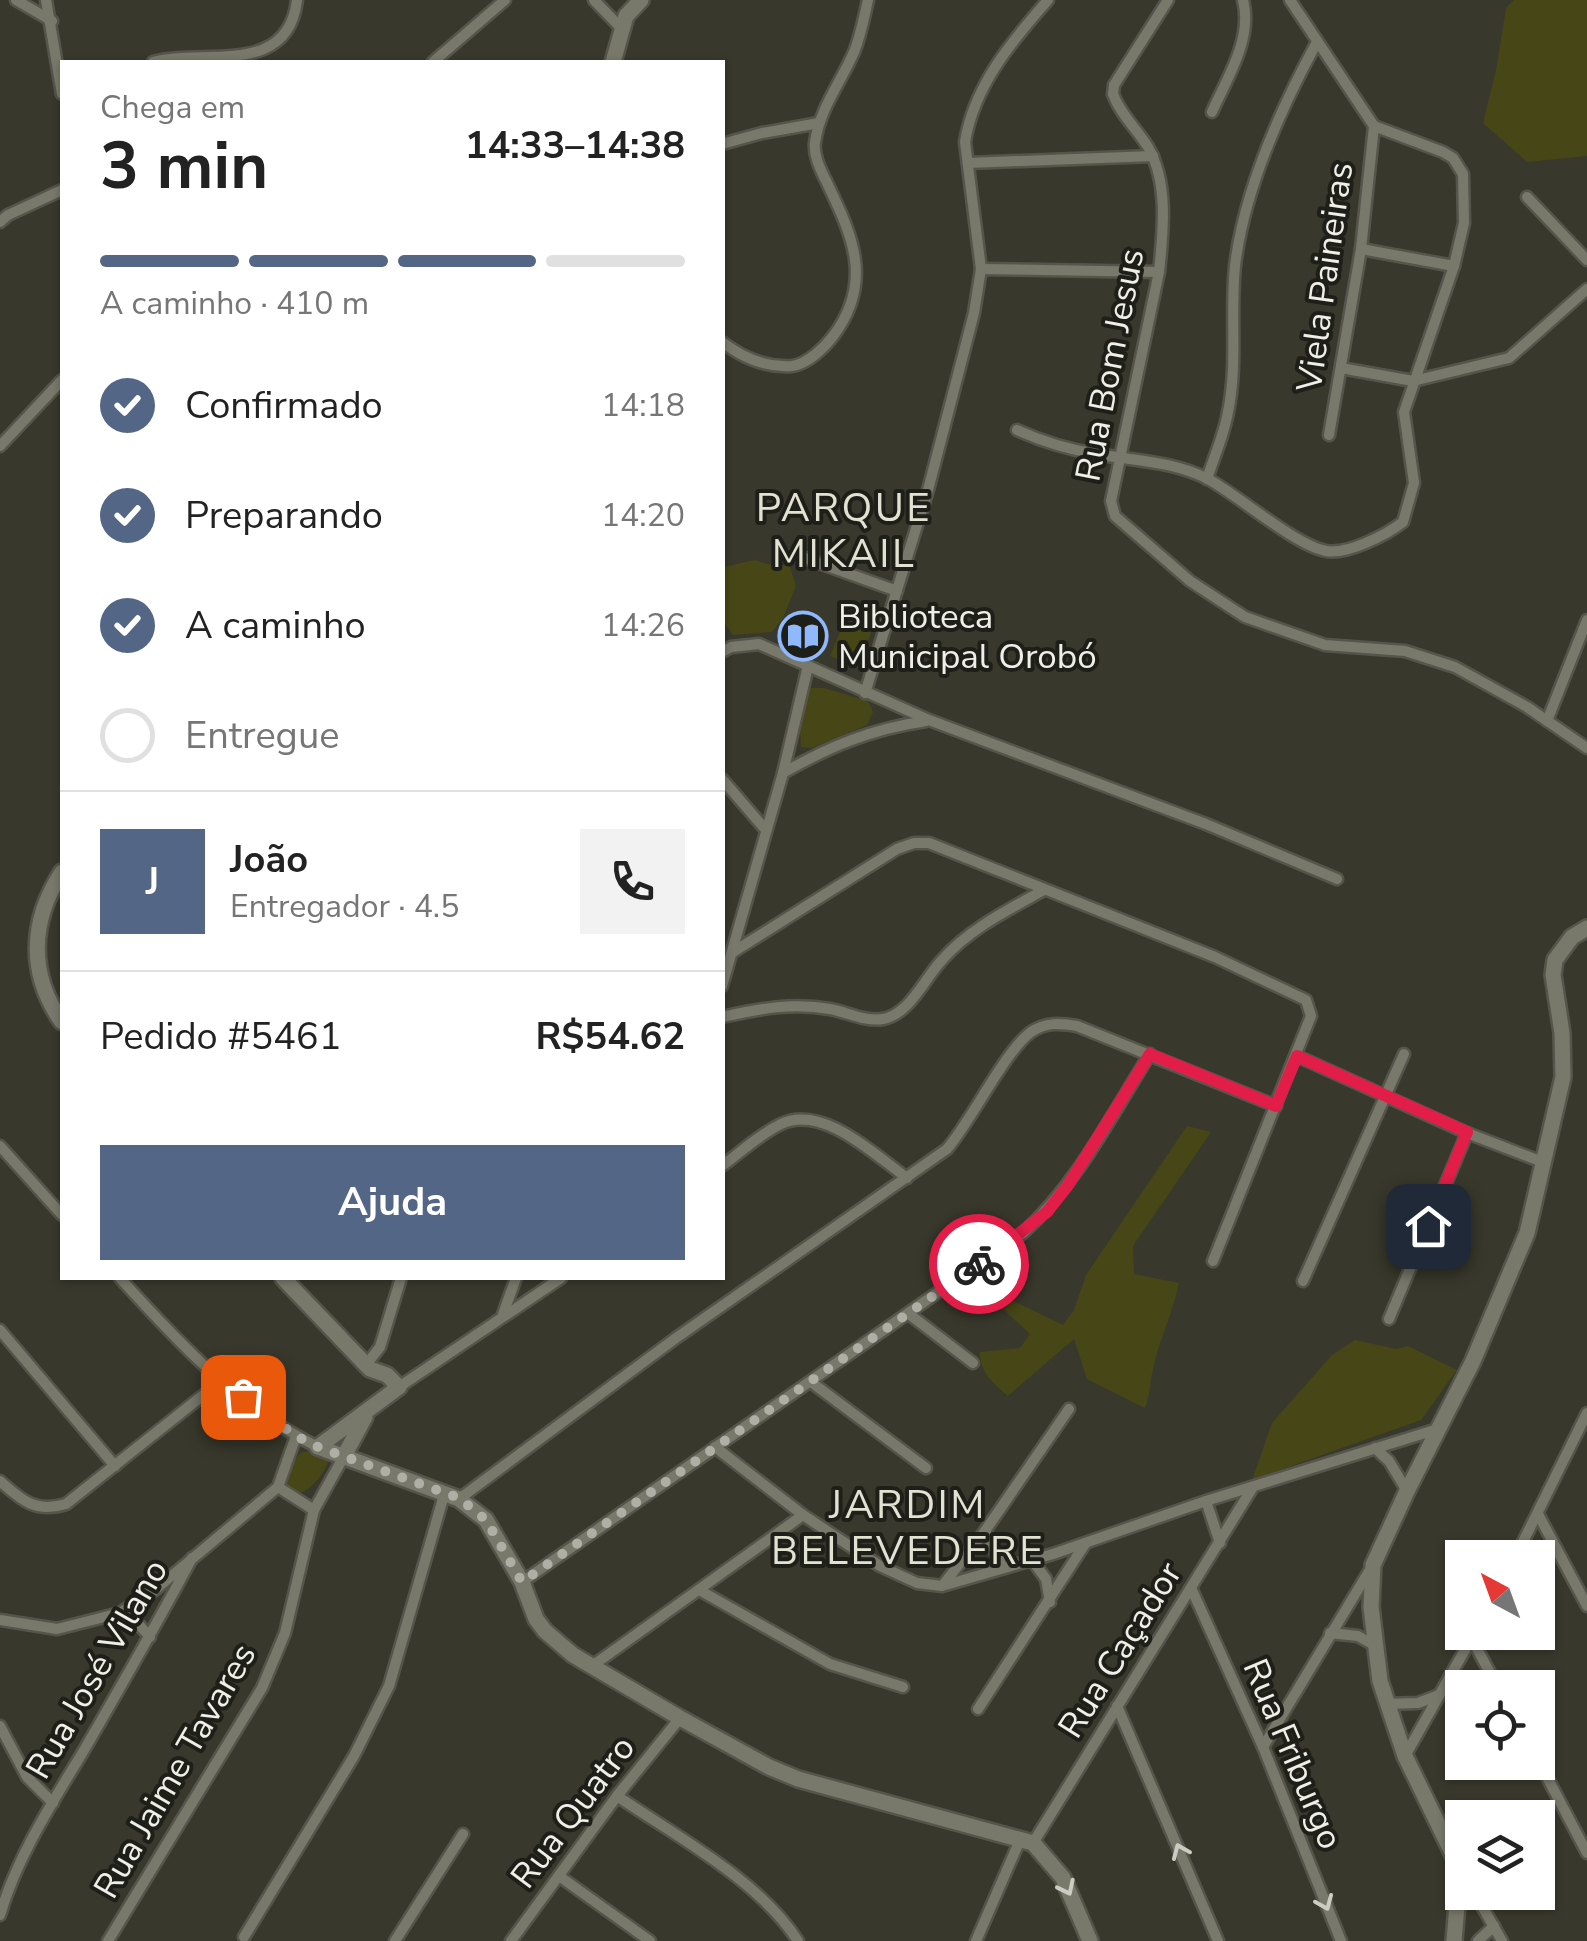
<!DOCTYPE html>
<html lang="pt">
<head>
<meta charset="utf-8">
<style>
	:root { --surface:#fff; --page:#f2f2f2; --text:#222; --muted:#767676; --line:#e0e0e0; --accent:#546685 }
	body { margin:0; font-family:"Nunito Sans",sans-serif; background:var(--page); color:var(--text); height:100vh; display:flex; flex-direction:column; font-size:38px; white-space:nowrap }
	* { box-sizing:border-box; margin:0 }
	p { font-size:32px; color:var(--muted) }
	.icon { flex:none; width:55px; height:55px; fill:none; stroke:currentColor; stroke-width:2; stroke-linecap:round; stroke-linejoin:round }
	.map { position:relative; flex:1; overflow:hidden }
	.sheet { position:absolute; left:60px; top:60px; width:665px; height:1220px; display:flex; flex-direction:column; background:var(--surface); border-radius:0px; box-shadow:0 2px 8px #0004 }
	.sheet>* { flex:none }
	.needle { width:65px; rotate:319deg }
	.fabs { position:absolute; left:1445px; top:1540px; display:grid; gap:20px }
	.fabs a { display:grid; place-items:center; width:110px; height:110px; border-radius:0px; background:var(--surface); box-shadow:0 2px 8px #0004; font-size:50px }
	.pin { position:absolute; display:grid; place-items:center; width:85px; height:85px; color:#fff; margin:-42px; border-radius:20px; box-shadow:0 5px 15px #0006 }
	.courier { position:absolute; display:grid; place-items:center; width:100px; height:100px; margin:-50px; border:8px solid #e11d48; border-radius:50%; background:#fff; color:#222; box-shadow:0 2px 12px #0007 }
	.headline em { font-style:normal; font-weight:700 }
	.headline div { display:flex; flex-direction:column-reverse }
	.headline { display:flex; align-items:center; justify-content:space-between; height:170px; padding:0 40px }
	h1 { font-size:65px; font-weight:700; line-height:75px }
	.bar { display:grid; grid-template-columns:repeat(4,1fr); gap:15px 10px; align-content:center; height:120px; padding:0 40px }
	.bar i { height:12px; border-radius:8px; background:var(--line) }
	.bar .active { background:var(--accent) }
	.bar p { grid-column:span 4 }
	.line { display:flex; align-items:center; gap:25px; padding:0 40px; border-top:2px solid var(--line) }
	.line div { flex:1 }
	.round { display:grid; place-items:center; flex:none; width:105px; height:105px; border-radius:0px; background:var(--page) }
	ol { padding:0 40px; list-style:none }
	li { display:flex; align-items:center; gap:30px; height:110px }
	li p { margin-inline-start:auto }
	li .icon { padding:10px; border-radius:50%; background:var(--accent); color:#fff; stroke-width:4 }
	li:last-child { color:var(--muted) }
	li i { width:55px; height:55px; border:5px solid var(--line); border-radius:50% }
	.action { display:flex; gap:20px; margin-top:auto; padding:20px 40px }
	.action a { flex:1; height:115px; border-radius:0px; background:var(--accent); color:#fff; font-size:40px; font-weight:700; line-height:115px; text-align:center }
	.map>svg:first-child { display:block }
	.green { fill:#474616 }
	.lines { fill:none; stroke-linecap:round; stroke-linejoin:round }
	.street-casing { stroke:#55554b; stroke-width:15 }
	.secondary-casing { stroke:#55554b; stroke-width:20 }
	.street { stroke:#79796b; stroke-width:10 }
	.secondary { stroke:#79796b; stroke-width:15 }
	.oneway { stroke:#ccccc2 }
	.done { stroke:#afafa6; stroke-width:10; stroke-dasharray:0 18 }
	.route { stroke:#e11d48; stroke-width:12 }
	.labels { text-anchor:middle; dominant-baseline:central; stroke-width:8; stroke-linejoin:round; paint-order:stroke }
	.street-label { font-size:35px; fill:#efefe8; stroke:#1f1f19 }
	.poi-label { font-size:35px; fill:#efefe8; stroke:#1f1f19; text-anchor:start }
	.quarter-label { font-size:40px; letter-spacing:2.5px; fill:#e1e2d2; stroke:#1f1f19 }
</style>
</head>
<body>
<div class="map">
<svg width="1587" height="1941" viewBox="0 0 1587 1941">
	<rect width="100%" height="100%" fill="#38382c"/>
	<g class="green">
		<polygon points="1514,0 1587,0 1587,156 1527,162 1483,123 1496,70 1506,8"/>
		<polygon points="755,560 776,567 789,564 796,586 783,618 772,632 733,635 723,621 723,567"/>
		<polygon points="847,615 873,627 858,668 830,656"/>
		<polygon points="809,688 824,688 868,701 873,712 867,725 812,748 801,747 800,724"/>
		<path d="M1187 1126 1211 1132 1133 1246 1134 1274 1179 1283C1173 1313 1159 1340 1153 1369 1150 1383 1150 1395 1145 1408L1087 1379 1074 1339 1008 1396C992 1382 980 1373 980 1352L1020 1348 1030 1334 1004 1310 1012 1300 1063 1325 1074 1310 1086 1275Z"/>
		<polygon points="1355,1340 1396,1349 1408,1346 1457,1370 1421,1420 1252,1480 1272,1423 1332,1355"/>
		<path d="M316 1449 329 1456C327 1472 312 1489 298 1494L287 1488 288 1471 300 1453Z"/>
	</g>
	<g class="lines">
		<g class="street-casing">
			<g id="street">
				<polyline points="16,0 52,21"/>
				<polyline points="46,0 62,94"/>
				<polyline points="594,0 621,28"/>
				<path d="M1168 0 1114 85 1113 94C1120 114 1137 129 1148 147 1169 183 1163 233 1159 272L1111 501 1115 516 1190 581 1245 617 1325 645 1405 651 1455 667 1527 707 1587 748"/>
				<polyline points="1290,0 1374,126"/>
				<path d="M153 62C203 48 288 78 297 0"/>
				<polyline points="433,62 505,0"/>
				<path d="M1212 112C1227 78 1253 39 1243 0"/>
				<polyline points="722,144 762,133 819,123"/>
				<polyline points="968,163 1153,156"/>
				<polyline points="1527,197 1587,260"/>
				<polyline points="0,222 8,215 62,190"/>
				<polyline points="1361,249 1454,266"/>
				<polyline points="981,269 1159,272"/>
				<path d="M722 342C743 358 766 368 792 366 808 364 825 347 834 335 873 282 853 237 828 185 822 172 813 157 815 142 820 108 841 82 854 52 861 35 864 17 868 0"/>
				<polyline points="1341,368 1413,381 1509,358 1587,289"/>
				<path d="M1017 430C1041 441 1071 450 1097 454 1135 461 1173 461 1208 479 1239 496 1295 545 1326 551 1347 555 1386 535 1403 522L1414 483 1404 412 1454 266 1464 223 1463 174 1453 158 1443 152 1374 126"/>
				<polyline points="1329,435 1361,249 1374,126"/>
				<polyline points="0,446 62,380"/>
				<path d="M1207 479C1214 457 1224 435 1228 412 1238 364 1230 314 1235 266 1244 190 1281 108 1317 42"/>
				<polyline points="794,554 897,591"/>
				<polyline points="722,652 731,647 759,644 929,720 1206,824 1337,879"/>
				<path d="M865 693 928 490 974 313 981 269 965 142C974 86 1011 42 1048 0"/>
				<polyline points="1547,721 1587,620"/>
				<path d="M783 773C830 746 872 729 926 721"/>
				<polyline points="722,779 765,829"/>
				<polyline points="733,952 897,849 914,843 929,843 1215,957 1306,1000 1311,1016 1213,1261"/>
				<polyline points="722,986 783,773 808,666"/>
				<path d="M722 1017C759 1009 792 1002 830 1009 847 1012 865 1022 883 1019 910 1014 924 979 942 960 969 929 1008 910 1044 890"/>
				<polyline points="1297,1056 1467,1133 1545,1163"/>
				<polyline points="0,1146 62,1215"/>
				<path d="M722 1166C741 1152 760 1134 781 1124 823 1104 875 1155 907 1178"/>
				<path d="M120 1278C177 1341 240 1409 318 1447"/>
				<polyline points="1303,1281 1404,1054"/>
				<polyline points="503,1314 516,1278"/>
				<polyline points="909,1314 973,1363"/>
				<polyline points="1389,1319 1467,1133"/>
				<polyline points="0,1330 115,1466"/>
				<polyline points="366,1365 380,1347 401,1278"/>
				<polyline points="811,1382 926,1468"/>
				<polyline points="399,1387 561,1278"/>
				<polyline points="715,1447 803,1515 880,1566 917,1583 942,1586 1053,1554 1206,1501 1438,1429"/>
				<polyline points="1375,1448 1389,1461 1407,1491"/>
				<path d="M0 1481C22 1501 36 1513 66 1504L221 1381"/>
				<polyline points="278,1487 314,1510"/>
				<path d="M459 1499 676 1338 947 1149C972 1120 1005 1051 1031 1032 1046 1022 1060 1023 1077 1026L1276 1106"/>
				<polyline points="1206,1501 1220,1543"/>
				<polyline points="1538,1514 1587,1606"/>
				<polyline points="985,1531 1003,1568"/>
				<polyline points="1515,1558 1587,1413"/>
				<polyline points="1032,1560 1046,1579 1050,1602"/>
				<path d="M522 1582 1023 1233C1077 1184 1111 1116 1150 1054"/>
				<polyline points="943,1585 985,1531 1069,1409"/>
				<polyline points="1192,1590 1263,1747 1341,1941"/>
				<polyline points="701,1591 830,1664 903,1687"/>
				<polyline points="120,1613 133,1618 150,1637"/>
				<polyline points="0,1620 57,1629 120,1613 156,1589 278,1487 296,1436"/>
				<polyline points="1330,1633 1358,1636 1374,1645"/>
				<polyline points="1472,1639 1498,1688"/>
				<polyline points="592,1666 803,1515"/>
				<polyline points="1386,1704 1418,1703 1439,1695"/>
				<polyline points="1117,1706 1218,1941"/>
				<polyline points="978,1709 1085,1544"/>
				<polyline points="0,1726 27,1777 53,1803"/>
				<polyline points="1263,1747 1371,1568"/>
				<polyline points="1405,1756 1475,1632"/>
				<polyline points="1538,1760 1587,1853"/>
				<path d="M617 1796C676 1836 759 1880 798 1941"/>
				<polyline points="1033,1843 1253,1487"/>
				<polyline points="559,1876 650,1941"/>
				<polyline points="1474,1892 1502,1941"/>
				<path d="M0 1915C17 1857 52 1803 83 1752 120 1688 157 1624 192 1558"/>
				<polyline points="244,1937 354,1756 389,1686 444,1495"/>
				<polyline points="108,1941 262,1688 285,1633 314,1510 343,1458"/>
				<polyline points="395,1941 463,1834"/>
				<polyline points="511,1941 617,1796 680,1718"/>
				<polyline points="976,1941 1020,1840"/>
				<polyline points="1478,1941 1494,1926"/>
			</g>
		</g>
		<g class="secondary-casing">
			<g id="secondary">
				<polyline points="613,62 626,16 641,0"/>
				<path d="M62 872C30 921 28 974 62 1022"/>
				<polyline points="283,1278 370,1369 387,1375 399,1387 318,1447"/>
				<polyline points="318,1447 459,1499 486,1520 522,1582 536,1619 545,1631 573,1655 680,1718 769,1767 798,1779 1033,1843 1063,1878 1090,1941"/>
				<polyline points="343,1458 365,1417"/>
				<polyline points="1454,1941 1460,1869 1405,1756 1380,1681 1371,1607 1373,1565 1407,1491 1473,1361 1527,1233 1563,1077 1562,1033 1553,975 1555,960 1572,937 1587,928"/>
			</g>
		</g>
		<use href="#street" class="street"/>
		<use href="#secondary" class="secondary"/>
	</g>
	<defs><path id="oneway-chevron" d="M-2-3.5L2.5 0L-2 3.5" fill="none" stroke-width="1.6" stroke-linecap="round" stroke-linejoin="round" transform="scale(2.5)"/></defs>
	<g class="oneway">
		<use href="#oneway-chevron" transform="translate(1180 1851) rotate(-113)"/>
		<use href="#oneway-chevron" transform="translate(1067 1888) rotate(64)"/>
		<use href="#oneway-chevron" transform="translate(1325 1903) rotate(67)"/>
	</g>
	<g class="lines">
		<polyline class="done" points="243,1397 296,1436 318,1447 459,1498 486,1520 522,1582 979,1264"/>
		<polyline class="route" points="979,1264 1047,1212 1068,1185 1150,1054 1276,1106 1297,1056 1467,1132 1428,1226"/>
	</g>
	<defs>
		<g id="library-ring" transform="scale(2.5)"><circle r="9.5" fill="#1f1f19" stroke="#90b8fd" stroke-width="1.5"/><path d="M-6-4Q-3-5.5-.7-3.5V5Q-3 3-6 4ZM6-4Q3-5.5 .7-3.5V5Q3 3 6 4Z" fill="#90b8fd"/></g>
	</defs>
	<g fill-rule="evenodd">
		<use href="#library-ring" x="803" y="636"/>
	</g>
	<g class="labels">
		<g class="street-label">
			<text transform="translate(1325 277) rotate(-82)">Viela Paineiras</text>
			<text transform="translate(1110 365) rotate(-79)">Rua Bom Jesus</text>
			<text transform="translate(1120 1650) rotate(-58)">Rua Caçador</text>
			<text transform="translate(97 1669) rotate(-60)">Rua José Vilano</text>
			<text transform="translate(1293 1754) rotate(67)">Rua Friburgo</text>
			<text transform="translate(175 1771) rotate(-60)">Rua Jaime Tavares</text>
			<text transform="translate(573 1812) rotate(-53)">Rua Quatro</text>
		</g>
		<g class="poi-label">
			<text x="838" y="616">Biblioteca<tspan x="838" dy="40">Municipal Orobó</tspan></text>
		</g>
		<g class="quarter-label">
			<text x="844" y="508">PARQUE<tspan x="844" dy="46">MIKAIL</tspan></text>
			<text x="908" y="1505">JARDIM<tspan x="908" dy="46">BELEVEDERE</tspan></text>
		</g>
	</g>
</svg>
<div class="fabs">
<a><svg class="needle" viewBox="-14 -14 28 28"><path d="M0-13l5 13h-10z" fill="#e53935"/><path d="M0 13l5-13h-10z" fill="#767676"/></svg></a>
<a><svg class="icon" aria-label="locate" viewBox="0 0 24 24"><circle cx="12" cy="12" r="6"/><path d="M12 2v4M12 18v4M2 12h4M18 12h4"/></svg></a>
<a><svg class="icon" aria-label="layers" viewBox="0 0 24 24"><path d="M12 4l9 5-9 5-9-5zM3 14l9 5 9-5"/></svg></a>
</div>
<div class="pin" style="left:243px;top:1397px;background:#ea580c"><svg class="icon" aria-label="bag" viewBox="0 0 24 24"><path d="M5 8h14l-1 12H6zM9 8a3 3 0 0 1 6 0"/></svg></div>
<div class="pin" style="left:1428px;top:1226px;background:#1f2937"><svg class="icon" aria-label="home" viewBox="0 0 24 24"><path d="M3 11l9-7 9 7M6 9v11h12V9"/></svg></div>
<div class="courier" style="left:979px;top:1264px"><svg class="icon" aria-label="bike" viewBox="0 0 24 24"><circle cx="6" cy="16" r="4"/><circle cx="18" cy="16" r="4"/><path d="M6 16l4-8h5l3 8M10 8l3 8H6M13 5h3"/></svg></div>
<section class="sheet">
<div class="headline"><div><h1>3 min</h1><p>Chega em</p></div><em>14:33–14:38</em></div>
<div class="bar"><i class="active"></i><i class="active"></i><i class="active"></i><i></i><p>A caminho · 410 m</p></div>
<ol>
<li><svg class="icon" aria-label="check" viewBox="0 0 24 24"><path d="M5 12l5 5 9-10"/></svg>Confirmado<p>14:18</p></li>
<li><svg class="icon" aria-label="check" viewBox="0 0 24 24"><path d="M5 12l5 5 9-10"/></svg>Preparando<p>14:20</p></li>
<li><svg class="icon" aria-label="check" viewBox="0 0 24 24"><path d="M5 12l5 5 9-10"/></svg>A caminho<p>14:26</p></li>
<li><i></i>Entregue</li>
</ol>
<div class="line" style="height:180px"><b class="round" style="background:var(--accent);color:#fff">J</b><div><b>João</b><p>Entregador · 4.5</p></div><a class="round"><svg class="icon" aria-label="phone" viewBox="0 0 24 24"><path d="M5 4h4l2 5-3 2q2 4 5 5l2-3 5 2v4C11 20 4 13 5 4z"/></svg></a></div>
<div class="line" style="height:130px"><div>Pedido #5461</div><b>R$54.62</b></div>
<div class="action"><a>Ajuda</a></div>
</section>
</div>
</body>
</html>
